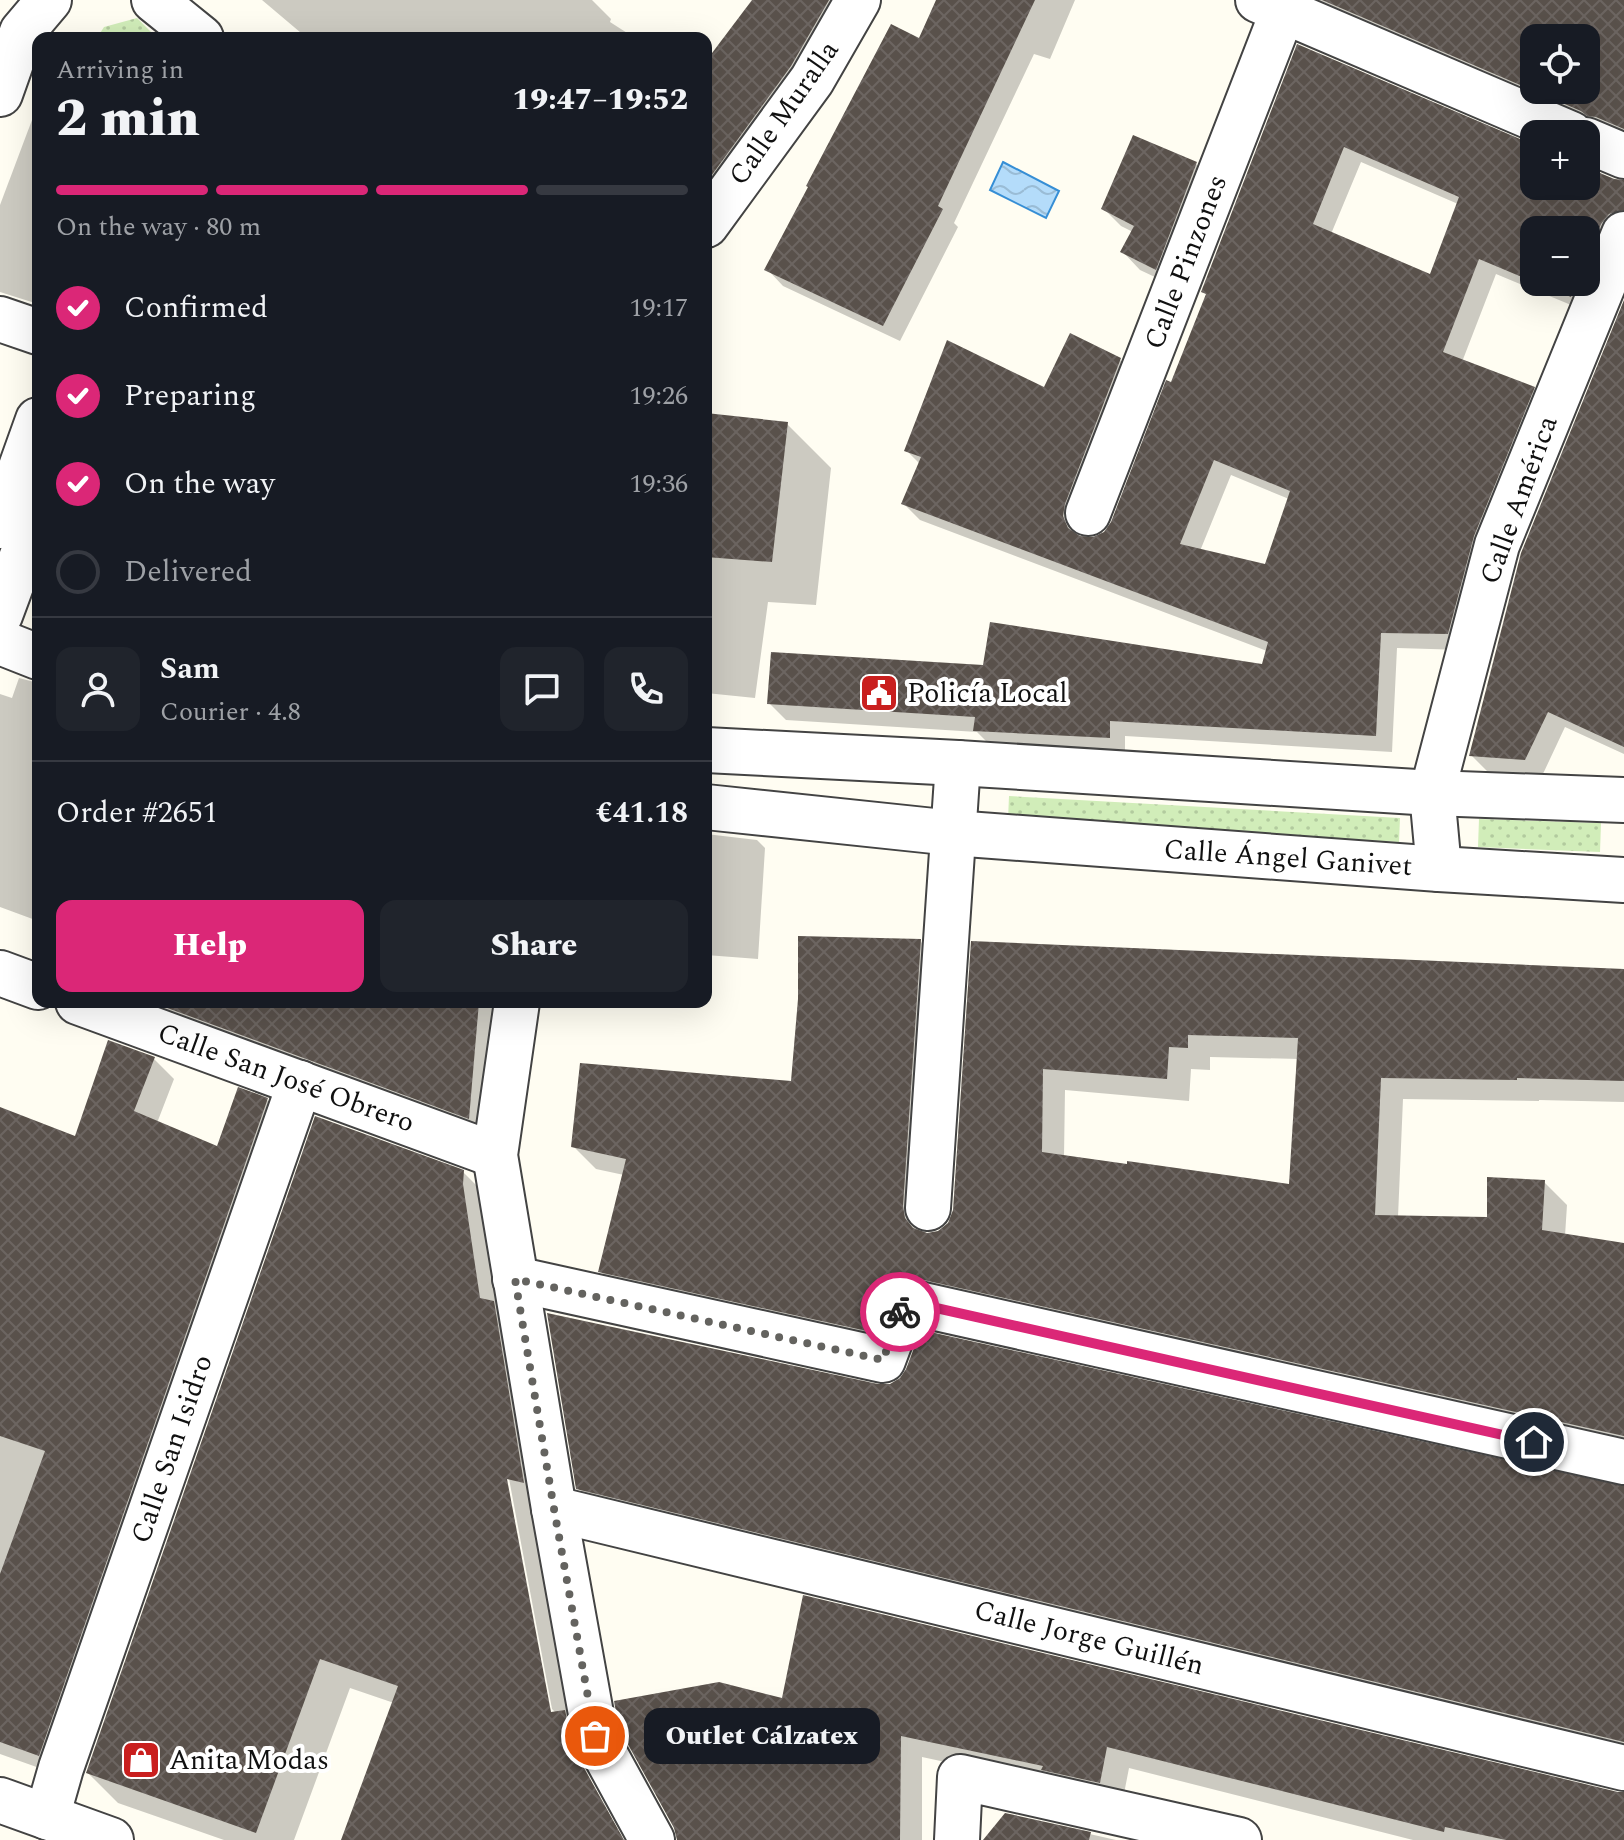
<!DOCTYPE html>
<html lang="en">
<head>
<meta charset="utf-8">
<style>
	:root { --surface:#171b24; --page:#20242c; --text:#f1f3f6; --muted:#9ea1a6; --line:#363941; --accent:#db2777 }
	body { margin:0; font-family:Spectral,serif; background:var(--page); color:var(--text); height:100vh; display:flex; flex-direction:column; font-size:30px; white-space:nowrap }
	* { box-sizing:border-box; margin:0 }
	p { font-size:26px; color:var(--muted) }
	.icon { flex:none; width:44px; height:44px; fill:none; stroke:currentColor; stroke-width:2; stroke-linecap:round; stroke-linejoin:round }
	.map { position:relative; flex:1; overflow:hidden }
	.sheet { position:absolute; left:32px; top:32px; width:680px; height:976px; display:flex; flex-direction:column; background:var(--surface); border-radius:16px; box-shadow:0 8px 32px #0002 }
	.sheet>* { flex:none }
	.controls { position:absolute; left:1520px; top:24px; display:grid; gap:16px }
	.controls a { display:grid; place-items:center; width:80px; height:80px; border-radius:16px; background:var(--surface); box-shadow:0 8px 32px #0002; font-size:40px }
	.pin { position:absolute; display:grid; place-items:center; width:68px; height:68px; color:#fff; margin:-34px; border:4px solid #fff; border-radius:50%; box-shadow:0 2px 8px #0007 }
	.courier { position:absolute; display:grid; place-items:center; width:80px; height:80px; margin:-40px; border:6px solid #db2777; border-radius:50%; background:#fff; color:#222; box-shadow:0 2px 10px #0007 }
	.bubble { position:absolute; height:56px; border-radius:16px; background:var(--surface); box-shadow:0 8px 32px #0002; font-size:26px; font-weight:800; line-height:56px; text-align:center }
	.summary em { font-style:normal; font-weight:800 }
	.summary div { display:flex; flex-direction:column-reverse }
	.summary { display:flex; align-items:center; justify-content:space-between; height:136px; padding:0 24px }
	h1 { font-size:52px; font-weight:800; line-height:60px }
	.bar { display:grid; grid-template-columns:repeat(4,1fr); gap:12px 8px; align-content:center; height:96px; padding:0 24px }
	.bar i { height:10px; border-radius:6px; background:var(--line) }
	.bar .active { background:var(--accent) }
	.bar p { grid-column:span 4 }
	.line { display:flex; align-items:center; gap:20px; padding:0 24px; border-top:2px solid var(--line) }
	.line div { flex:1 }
	.round { display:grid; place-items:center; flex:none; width:84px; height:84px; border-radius:16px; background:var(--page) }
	ol { padding:0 24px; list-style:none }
	li { display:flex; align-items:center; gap:24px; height:88px }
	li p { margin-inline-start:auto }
	li .icon { padding:8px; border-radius:50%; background:var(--accent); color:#fff; stroke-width:4 }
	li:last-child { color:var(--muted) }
	li i { width:44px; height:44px; border:4px solid var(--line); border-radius:50% }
	.action { display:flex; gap:16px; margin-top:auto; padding:16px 24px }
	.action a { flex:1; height:92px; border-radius:16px; background:var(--accent); color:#fff; font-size:32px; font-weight:800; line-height:92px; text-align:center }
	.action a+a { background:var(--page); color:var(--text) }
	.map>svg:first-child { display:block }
	.grass { fill:url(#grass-dots) }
	.water { fill:url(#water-waves); stroke:#368ed5; stroke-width:2 }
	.shadow { fill:#0003; fill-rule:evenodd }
	.building { fill:url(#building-cross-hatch); fill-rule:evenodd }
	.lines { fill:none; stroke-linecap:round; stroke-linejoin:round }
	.minor-casing { stroke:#434343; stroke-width:48 }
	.minor { stroke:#fff; stroke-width:44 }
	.done { stroke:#64635f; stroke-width:8; stroke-dasharray:0 14.4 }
	.route { stroke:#db2777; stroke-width:10 }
	.labels { text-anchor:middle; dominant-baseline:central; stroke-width:8; stroke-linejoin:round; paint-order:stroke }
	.street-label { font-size:28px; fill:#101010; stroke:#fff }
	.poi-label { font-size:28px; fill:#101010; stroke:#fff; text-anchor:start }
</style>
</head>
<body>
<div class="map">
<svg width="1624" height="1840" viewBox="0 0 1624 1840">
	<defs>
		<pattern id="grass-dots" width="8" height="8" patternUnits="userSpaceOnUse" patternTransform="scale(2)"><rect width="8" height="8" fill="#d1edb9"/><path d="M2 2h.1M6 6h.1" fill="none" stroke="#b2ca9e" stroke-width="1.8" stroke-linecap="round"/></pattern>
		<pattern id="water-waves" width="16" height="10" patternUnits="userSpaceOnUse" patternTransform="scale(2)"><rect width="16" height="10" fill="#b4dcfa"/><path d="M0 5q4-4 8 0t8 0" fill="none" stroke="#9abcd5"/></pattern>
		<pattern id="building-cross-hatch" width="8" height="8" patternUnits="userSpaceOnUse" patternTransform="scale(2)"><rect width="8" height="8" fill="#59514b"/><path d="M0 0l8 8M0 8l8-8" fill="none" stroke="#6c6561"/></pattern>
	</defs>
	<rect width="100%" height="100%" fill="#fffdf2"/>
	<g class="grass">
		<polygon points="137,18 157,38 97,38 104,27"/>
		<polygon points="1009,796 1400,818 1399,842 1008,820"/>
		<polygon points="1479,819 1601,823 1600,852 1478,847"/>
	</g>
	<polygon class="water" points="1003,162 1059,191 1046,218 990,190"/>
	<g class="shadow">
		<polygon points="262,0 592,0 611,19 610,22 635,38 315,38 312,36 311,38 307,38"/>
		<polygon points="754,0 860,0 706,225 706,64"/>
		<polygon points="938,0 1075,0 1050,59 1034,54 954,223 958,227 900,341 783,286 767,269 920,40"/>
		<path d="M1317 0H1624V137L1328 11ZM1534 38H1586V90H1534Z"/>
		<path d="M1298 47 1534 148V186H1586V169L1624 182V232L1588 312 1496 274 1462 362 1534 388 1550 405 1464 650 1397 648 1392 752 1125 736V754L992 747 977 732 786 720 769 703 985 667 1263 666 1267 651 920 520 903 503 920 464 906 450 1045 390 1120 360 1137 376 1080 521 1079 534 1081 539 1093 540 1106 534 1113 523 1172 385 1207 295 1203 291ZM1361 162 1458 204 1431 276 1331 234ZM1534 230H1586V282H1534ZM1231 475 1289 499 1266 567 1200 551Z"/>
		<polygon points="38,104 38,304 0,292 0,205"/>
		<polygon points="1134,137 1196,164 1214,182 1174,286 1140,270 1123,252 1133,232 1121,226 1103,208"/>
		<polygon points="1624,305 1624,754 1565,727 1542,776 1488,772 1471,755"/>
		<polygon points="706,415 787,424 831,468 816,605 768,602 755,698 706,693"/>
		<polygon points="19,678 38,683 38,921 0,907 0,694 12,698"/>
		<polygon points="706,834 757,840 765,848 758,959 706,955"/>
		<path d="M920 941 943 964 926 1235 939 1233 950 1224 955 1210 973 943 1624 971V1102L1539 1100V1101L1403 1099 1398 1217 1489 1219 1544 1182 1567 1205 1565 1236 1624 1245V1453L934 1298 890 1352 623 1294 600 1271 624 1175 596 1169 574 1147 792 1083ZM1210 1057 1299 1059 1291 1187 1064 1157 1065 1090 1189 1101 1191 1069 1210 1070Z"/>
		<polygon points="119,1002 500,1002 489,1137"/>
		<polygon points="154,1059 174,1079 157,1123 218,1148 267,1100 287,1120 59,1775 0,1754 0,1109 76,1139"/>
		<polygon points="463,1172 493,1202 578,1735 552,1709 507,1468 503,1469 547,1703 610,1840 343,1840 394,1703 350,1688 294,1840 224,1840 118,1803 88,1773"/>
		<polygon points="878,1386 1624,1488 1624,1758 601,1511 578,1488"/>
		<polygon points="783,1700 1624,1794 1624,1840 1413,1840 1129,1768 1122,1804 1061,1787 922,1757 922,1840 678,1840"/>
		<polygon points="1006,1815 1116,1840 998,1840"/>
	</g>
	<g class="building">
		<polygon points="752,0 829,0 791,66 706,183 706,61"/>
		<polygon points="936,0 1035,0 938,206 943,209 883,326 764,270 808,187 806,186 891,24 919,38"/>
		<path d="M1322 0H1624V129L1596 117 1587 116 1581 111ZM1534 38H1586V90H1534Z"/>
		<path d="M1297 44 1534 145V186H1586V167L1614 179 1624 180V210L1609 214 1601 224 1586 261V230H1534V282L1479 259 1443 352 1535 387 1474 536 1448 634 1381 633 1376 736 1110 721V738L973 731 975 717 767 704 771 652 983 665 990 622 1262 664 1268 642 901 504 921 457 904 451 947 340 1044 387 1070 333 1121 358 1065 504 1063 516 1068 528 1080 536 1093 537 1104 532 1111 522 1166 380 1171 382 1206 294 1201 292ZM1344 147 1459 197 1430 274 1313 224ZM1214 460 1290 491 1265 564 1180 544Z"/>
		<polygon points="1133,135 1197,162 1156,270 1120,252 1134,226 1101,209"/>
		<polygon points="1534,282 1577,282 1571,297"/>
		<polygon points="1624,300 1624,747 1548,712 1525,760 1469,756 1521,553"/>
		<polygon points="706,413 788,422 772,562 706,557"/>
		<path d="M798 936 921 939 903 1206 905 1218 913 1228 927 1233 938 1231 948 1223 953 1210 971 941 1624 969V1081L1517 1078V1080L1381 1078 1375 1215 1487 1217V1177L1545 1180 1542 1230 1624 1243V1436L910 1277H898L888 1283 882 1292 867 1331 598 1272 626 1159 571 1147 580 1063 791 1081 798 999ZM1188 1035 1298 1038 1289 1184 1127 1161V1164L1042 1152 1043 1069 1167 1079 1169 1047 1188 1048Z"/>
		<polygon points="151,1002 479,1002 469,1119 309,1060"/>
		<polygon points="108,1040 155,1057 134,1111 217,1146 238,1087 268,1098 39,1756 0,1742 0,1574 45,1451 0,1436 0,1107 75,1136"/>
		<polygon points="315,1116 464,1170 463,1184 480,1298 494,1301 524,1483 507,1479 551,1712 565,1710 573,1748 624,1840 341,1840 398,1686 320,1659 256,1833 86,1773"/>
		<polygon points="547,1313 878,1384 890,1384 900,1378 906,1369 921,1330 1624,1486 1624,1742 576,1489"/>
		<polygon points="803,1595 1618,1792 1624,1792 1624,1840 1506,1840 1445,1827 1444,1832 1107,1747 1100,1783 1041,1770 1043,1766 901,1736 900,1840 677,1840 674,1828 619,1728 614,1701 719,1682 782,1698"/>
		<polygon points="1005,1813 1091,1832 1089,1840 983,1840"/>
	</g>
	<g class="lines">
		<g class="minor-casing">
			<g id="minor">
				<polyline points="154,0 201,38"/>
				<polyline points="1258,0 1571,134"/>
				<polyline points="0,94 22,32 49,0"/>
				<polyline points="1586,140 1624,156"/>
				<polyline points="706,225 812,80 858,0"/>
				<polyline points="0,319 38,332"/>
				<polyline points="1088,513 1283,11"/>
				<polyline points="0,526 38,420"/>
				<polyline points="0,615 38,513"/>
				<polyline points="0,642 38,657"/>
				<polyline points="706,750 958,763 1432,793 1624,800"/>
				<polyline points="706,807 953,833 1439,869 1624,880"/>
				<polyline points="1439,869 1432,793 1497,545 1624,234"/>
				<polyline points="0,973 38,987"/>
				<polyline points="78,1002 495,1155"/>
				<polyline points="517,1002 495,1155 554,1509 595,1736 652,1840"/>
				<polyline points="928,1208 958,763"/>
				<polyline points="515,1279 883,1360 905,1301 1624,1462"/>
				<polyline points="554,1509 1624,1768"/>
				<polyline points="0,1800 111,1840"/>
				<polyline points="47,1817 61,1768 300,1083"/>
				<polyline points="957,1840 960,1777 1239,1840"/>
			</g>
		</g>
		<use href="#minor" class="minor"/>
	</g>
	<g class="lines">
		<polyline class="done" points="595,1736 554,1509 515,1279 883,1360 900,1312"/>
		<polyline class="route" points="900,1312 905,1301 1534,1442"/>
	</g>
	<defs>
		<g id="civic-square" transform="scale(2)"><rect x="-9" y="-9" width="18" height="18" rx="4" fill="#c91f1e" stroke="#fff"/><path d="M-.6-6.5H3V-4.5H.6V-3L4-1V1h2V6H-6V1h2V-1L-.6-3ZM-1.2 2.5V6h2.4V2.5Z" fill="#fff"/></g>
		<g id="shop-square" transform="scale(2)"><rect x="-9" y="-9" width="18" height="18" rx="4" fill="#c91f1e" stroke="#fff"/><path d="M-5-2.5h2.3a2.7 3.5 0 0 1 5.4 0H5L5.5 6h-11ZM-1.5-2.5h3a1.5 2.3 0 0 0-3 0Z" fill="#fff"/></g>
	</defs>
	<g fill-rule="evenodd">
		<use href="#civic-square" x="879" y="693"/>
		<use href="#shop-square" x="141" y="1760"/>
	</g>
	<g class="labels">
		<g class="street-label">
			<text transform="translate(784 113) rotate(-55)">Calle Muralla</text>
			<text transform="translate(1186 262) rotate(-69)">Calle Pinzones</text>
			<text transform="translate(1519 500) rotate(-70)">Calle América</text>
			<text transform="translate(1288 858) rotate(4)">Calle Ángel Ganivet</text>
			<text transform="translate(286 1078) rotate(20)">Calle San José Obrero</text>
			<text transform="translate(172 1449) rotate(-71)">Calle San Isidro</text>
			<text transform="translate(1089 1638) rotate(14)">Calle Jorge Guillén</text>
		</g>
		<g class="poi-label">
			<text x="907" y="693">Policía Local</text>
			<text x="169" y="1760">Anita Modas</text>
		</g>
	</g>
</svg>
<div class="controls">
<a><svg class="icon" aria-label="locate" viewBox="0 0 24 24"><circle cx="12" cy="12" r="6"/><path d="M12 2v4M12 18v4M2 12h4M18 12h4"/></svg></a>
<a>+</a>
<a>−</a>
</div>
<div class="pin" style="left:595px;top:1736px;background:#ea580c"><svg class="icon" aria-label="bag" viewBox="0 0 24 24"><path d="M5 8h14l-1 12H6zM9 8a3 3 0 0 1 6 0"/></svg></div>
<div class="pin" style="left:1534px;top:1442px;background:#1f2937"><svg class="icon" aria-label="home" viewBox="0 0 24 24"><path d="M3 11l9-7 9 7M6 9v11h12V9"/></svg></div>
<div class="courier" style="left:900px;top:1312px"><svg class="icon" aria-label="bike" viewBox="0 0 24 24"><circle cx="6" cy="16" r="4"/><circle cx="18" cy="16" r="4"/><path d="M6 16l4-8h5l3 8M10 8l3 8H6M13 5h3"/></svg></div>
<div class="bubble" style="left:644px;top:1708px;width:236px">Outlet Cálzatex</div>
<section class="sheet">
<div class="summary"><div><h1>2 min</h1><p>Arriving in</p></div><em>19:47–19:52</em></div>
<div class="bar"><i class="active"></i><i class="active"></i><i class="active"></i><i></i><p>On the way · 80 m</p></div>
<ol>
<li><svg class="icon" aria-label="check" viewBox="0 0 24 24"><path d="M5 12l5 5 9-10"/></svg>Confirmed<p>19:17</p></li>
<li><svg class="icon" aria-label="check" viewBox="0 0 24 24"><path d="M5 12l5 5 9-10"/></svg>Preparing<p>19:26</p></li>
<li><svg class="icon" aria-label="check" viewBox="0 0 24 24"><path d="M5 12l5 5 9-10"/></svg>On the way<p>19:36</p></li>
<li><i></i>Delivered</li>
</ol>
<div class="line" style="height:144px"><a class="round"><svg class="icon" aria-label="person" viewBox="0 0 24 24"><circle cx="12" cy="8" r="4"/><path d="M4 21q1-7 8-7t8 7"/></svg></a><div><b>Sam</b><p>Courier · 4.8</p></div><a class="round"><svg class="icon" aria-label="chat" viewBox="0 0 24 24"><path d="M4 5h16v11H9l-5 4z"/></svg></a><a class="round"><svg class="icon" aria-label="phone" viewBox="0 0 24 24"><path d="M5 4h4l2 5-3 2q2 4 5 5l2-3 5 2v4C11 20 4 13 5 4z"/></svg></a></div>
<div class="line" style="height:104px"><div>Order #2651</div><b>€41.18</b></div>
<div class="action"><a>Help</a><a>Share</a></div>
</section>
</div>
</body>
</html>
